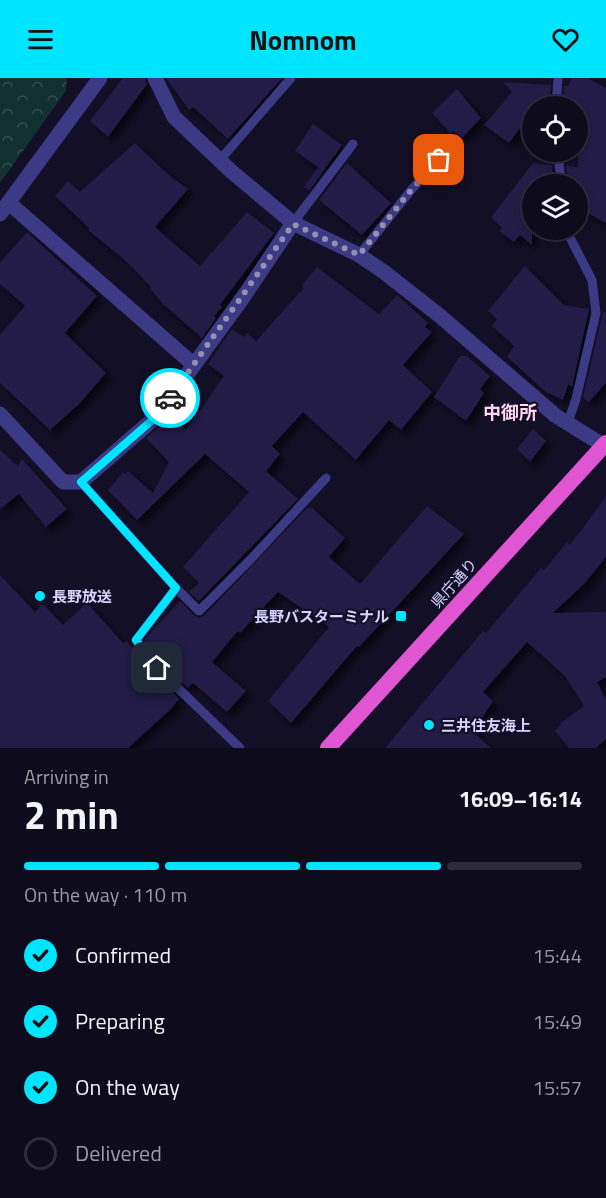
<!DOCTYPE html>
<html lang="en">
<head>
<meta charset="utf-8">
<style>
	:root { --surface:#0e0b1c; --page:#1c1929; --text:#f1f3f6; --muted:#9b9ba3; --line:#2e2b3b; --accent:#00e5ff }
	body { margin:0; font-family:"Titillium Web","Noto Sans JP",sans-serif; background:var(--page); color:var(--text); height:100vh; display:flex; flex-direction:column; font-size:22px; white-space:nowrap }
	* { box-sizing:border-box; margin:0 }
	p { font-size:20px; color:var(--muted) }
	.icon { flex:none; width:33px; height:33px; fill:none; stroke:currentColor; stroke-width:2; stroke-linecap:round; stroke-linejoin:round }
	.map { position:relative; height:670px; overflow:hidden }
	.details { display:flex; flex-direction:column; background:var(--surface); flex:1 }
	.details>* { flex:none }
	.tools { position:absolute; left:522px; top:18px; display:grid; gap:12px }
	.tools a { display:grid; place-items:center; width:66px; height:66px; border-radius:50%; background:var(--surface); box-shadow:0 3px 9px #0003,0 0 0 2px var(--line); font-size:30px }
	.pin { position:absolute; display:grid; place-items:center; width:51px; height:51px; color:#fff; margin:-26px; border-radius:12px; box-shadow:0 3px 9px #0006 }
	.courier { position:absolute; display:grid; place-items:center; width:60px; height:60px; margin:-30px; border:4px solid #00e5ff; border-radius:50%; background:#fff; color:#222; box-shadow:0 2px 8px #0007 }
	.overview em { font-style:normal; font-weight:700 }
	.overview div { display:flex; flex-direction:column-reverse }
	.overview { display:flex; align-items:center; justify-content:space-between; height:102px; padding:0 24px }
	h1 { font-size:39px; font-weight:700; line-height:45px }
	.bar { display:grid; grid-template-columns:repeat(4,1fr); gap:9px 6px; align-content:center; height:72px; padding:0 24px }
	.bar i { height:8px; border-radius:4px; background:var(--line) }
	.bar .on { background:var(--accent) }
	.bar p { grid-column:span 4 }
	ol { padding:0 24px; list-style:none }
	li { display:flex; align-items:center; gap:18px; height:66px }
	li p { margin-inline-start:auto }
	li .icon { padding:6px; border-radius:50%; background:var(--accent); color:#111; stroke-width:4 }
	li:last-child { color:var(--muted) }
	li i { width:33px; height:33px; border:3px solid var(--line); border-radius:50% }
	header { display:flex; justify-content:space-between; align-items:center; height:78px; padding:0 24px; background:var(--accent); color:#111; font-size:27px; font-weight:700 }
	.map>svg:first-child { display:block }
	.park { fill:url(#park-crowns) }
	.building { fill:#241b47; filter:url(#shadow) }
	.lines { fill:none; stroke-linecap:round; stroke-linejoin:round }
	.service { stroke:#3d3a85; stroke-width:9 }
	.minor { stroke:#3d3a85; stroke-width:15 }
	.trunk { stroke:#e055d1; stroke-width:16 }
	.done { stroke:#948fb3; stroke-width:6; stroke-dasharray:0 10.8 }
	.route { stroke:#00e5ff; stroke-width:8 }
	.poi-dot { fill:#00e5ff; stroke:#130f26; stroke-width:2 }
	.labels { text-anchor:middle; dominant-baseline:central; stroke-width:4.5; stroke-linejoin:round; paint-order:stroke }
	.street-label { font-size:15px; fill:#d9d4ff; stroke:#130f26 }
	.poi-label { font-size:15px; font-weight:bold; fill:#d9d4ff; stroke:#130f26; text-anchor:start }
	.quarter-label { font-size:18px; font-weight:bold; fill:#ffd6f0; stroke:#130f26 }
</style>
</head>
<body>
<header><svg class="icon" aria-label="menu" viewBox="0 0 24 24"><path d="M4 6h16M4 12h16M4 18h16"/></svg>Nomnom<svg class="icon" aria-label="heart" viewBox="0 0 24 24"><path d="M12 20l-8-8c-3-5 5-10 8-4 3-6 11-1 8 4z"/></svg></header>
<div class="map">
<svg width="606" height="670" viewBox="0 0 606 670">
	<defs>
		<pattern id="park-crowns" width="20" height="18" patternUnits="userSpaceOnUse" patternTransform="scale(1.5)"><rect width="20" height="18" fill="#12302f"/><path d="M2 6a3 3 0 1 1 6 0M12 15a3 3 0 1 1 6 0" fill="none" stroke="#344d4e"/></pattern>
		<filter id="shadow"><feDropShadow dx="5.5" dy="5.5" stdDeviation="3" flood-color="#0009"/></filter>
	</defs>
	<rect width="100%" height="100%" fill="#130f26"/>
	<polygon class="park" points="0,0 67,0 66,13 0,105"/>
	<g class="building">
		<polygon points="123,0 145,0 147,6 108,59 90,43"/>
		<polygon points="166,0 282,0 228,61 193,29 189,32"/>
		<polygon points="572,0 587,0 606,10 606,145 578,130 578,106 568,106 566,88 578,89 578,28 563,25 564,8 568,8"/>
		<polygon points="503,4 551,7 550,22 543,20 537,28 532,28 532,34 509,65 484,47 512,14"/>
		<polygon points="457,11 481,40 462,60 453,53 451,56 432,35"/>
		<polygon points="313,46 342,67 309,113 304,109 318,89 295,73"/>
		<polygon points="135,65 171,99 188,111 155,149 200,188 247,134 274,155 220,227 222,229 214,238 216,240 202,260 163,226 150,211 151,209 126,183 88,152 89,150 55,118 68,103 80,114"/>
		<polygon points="347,85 391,125 362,157 319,122"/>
		<polygon points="533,85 552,87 554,106 532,106 532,120 527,127 532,133 532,167 520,157 514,164 499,153 502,150 491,139"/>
		<polygon points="27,154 97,218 65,255 106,295 79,326 50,352 0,305 0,257 25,228 0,206 0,185"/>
		<polygon points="525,188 564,227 589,231 572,309 568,306 563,322 546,314 507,279 514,268 492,248 497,241 488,233"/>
		<polygon points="317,189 379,236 397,217 428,245 425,249 432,254 403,287 432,314 401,352 389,342 356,382 303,334 272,368 280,376 266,393 298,421 199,523 189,514 199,505 183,489 249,414 205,376 137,442 108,412 123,394 125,396 128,393 153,415 169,384 146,360 164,345 172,335 186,352 224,298 208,286 232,251 244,259 247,255 256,263 303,211 303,206"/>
		<polygon points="603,234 606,234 606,305 589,324 583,319"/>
		<polygon points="460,278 467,278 490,298 480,311 484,315 466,343 434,319"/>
		<polygon points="533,351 546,363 530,384 517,371"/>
		<polygon points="0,372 18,388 22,381 67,431 46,449 19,416 0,431"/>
		<polygon points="606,419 606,479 585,505 553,535 606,534 606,599 597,604 606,622 606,661 596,670 569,670 555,653 562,644 584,628 565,598 527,564 483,614 493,623 473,654 491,670 385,670 483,553 486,555 541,490 544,492 567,464 570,467"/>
		<polygon points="427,428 464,456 359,569 357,568 291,645 268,623 329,549 278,514 240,555 238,553 212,584 246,613 227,634 193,605 188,610 162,586 144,562 180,523 195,538 200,540 204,538 308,429 310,431 311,429 345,460 329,479 360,506"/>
		<polygon points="0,497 35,534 43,526 63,547 87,525 124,566 126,563 135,572 152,595 179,621 171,631 128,670 0,670"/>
	</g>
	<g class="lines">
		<g class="service">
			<polyline points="556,28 558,0"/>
			<polyline points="558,74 561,106"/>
			<polyline points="220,82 291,0"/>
			<polyline points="293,145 353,66"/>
			<polyline points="566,152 592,202 596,235 576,321 567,347"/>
			<polyline points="359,177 412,111 452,67"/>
			<polyline points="81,404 176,510 136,562 157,590 240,670"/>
			<polyline points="176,510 199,533 251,481 326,400"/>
		</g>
		<g class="minor">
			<polyline points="155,0 174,39 232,94 293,145 359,177 384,194 440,238 556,338 606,369"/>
			<polyline points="9,125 194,287"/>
			<polyline points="0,136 100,0"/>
			<polyline points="0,336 63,404 81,404 157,338 244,218 293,145"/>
		</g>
		<polyline class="trunk" points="328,670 606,365"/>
	</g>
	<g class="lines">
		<polyline class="done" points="170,320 293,146 359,177 412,111 439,82"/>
		<polyline class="route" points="157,590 136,562 176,510 81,404 157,338 170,320"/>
	</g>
	<g class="poi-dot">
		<circle cx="40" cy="518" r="6"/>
		<rect x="395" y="532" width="12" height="12" rx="3"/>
		<circle cx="429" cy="647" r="6"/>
	</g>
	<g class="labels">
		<g class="street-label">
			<text transform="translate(454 505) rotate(-48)">県庁通り</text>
		</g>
		<g class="poi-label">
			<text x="52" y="518">長野放送</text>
			<text x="389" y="538" text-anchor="end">長野バスターミナル</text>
			<text x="441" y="647">三井住友海上</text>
		</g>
		<g class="quarter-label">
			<text x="510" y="334">中御所</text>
		</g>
	</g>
</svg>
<div class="tools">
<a><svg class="icon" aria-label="locate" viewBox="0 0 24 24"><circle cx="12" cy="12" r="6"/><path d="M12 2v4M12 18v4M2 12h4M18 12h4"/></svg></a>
<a><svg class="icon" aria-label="layers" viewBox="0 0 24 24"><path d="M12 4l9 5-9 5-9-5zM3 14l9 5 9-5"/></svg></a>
</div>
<div class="pin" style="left:439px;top:82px;background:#ea580c"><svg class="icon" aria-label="bag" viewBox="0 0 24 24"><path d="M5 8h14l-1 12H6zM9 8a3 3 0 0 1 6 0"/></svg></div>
<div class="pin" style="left:157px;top:590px;background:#1f2937"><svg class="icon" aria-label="home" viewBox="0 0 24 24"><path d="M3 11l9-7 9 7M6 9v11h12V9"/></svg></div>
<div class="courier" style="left:170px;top:320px"><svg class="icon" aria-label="car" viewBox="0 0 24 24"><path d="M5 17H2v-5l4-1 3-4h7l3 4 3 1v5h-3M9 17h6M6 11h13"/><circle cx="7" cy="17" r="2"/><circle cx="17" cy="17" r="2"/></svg></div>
</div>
<section class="details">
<div class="overview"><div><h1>2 min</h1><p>Arriving in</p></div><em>16:09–16:14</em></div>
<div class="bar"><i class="on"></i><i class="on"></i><i class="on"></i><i></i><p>On the way · 110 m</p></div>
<ol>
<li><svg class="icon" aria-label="check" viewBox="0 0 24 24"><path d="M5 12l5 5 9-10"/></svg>Confirmed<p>15:44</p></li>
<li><svg class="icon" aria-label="check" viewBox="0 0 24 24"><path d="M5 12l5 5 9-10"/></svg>Preparing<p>15:49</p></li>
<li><svg class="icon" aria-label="check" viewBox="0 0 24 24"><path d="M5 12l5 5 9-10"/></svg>On the way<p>15:57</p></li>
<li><i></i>Delivered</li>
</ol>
</section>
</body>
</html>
